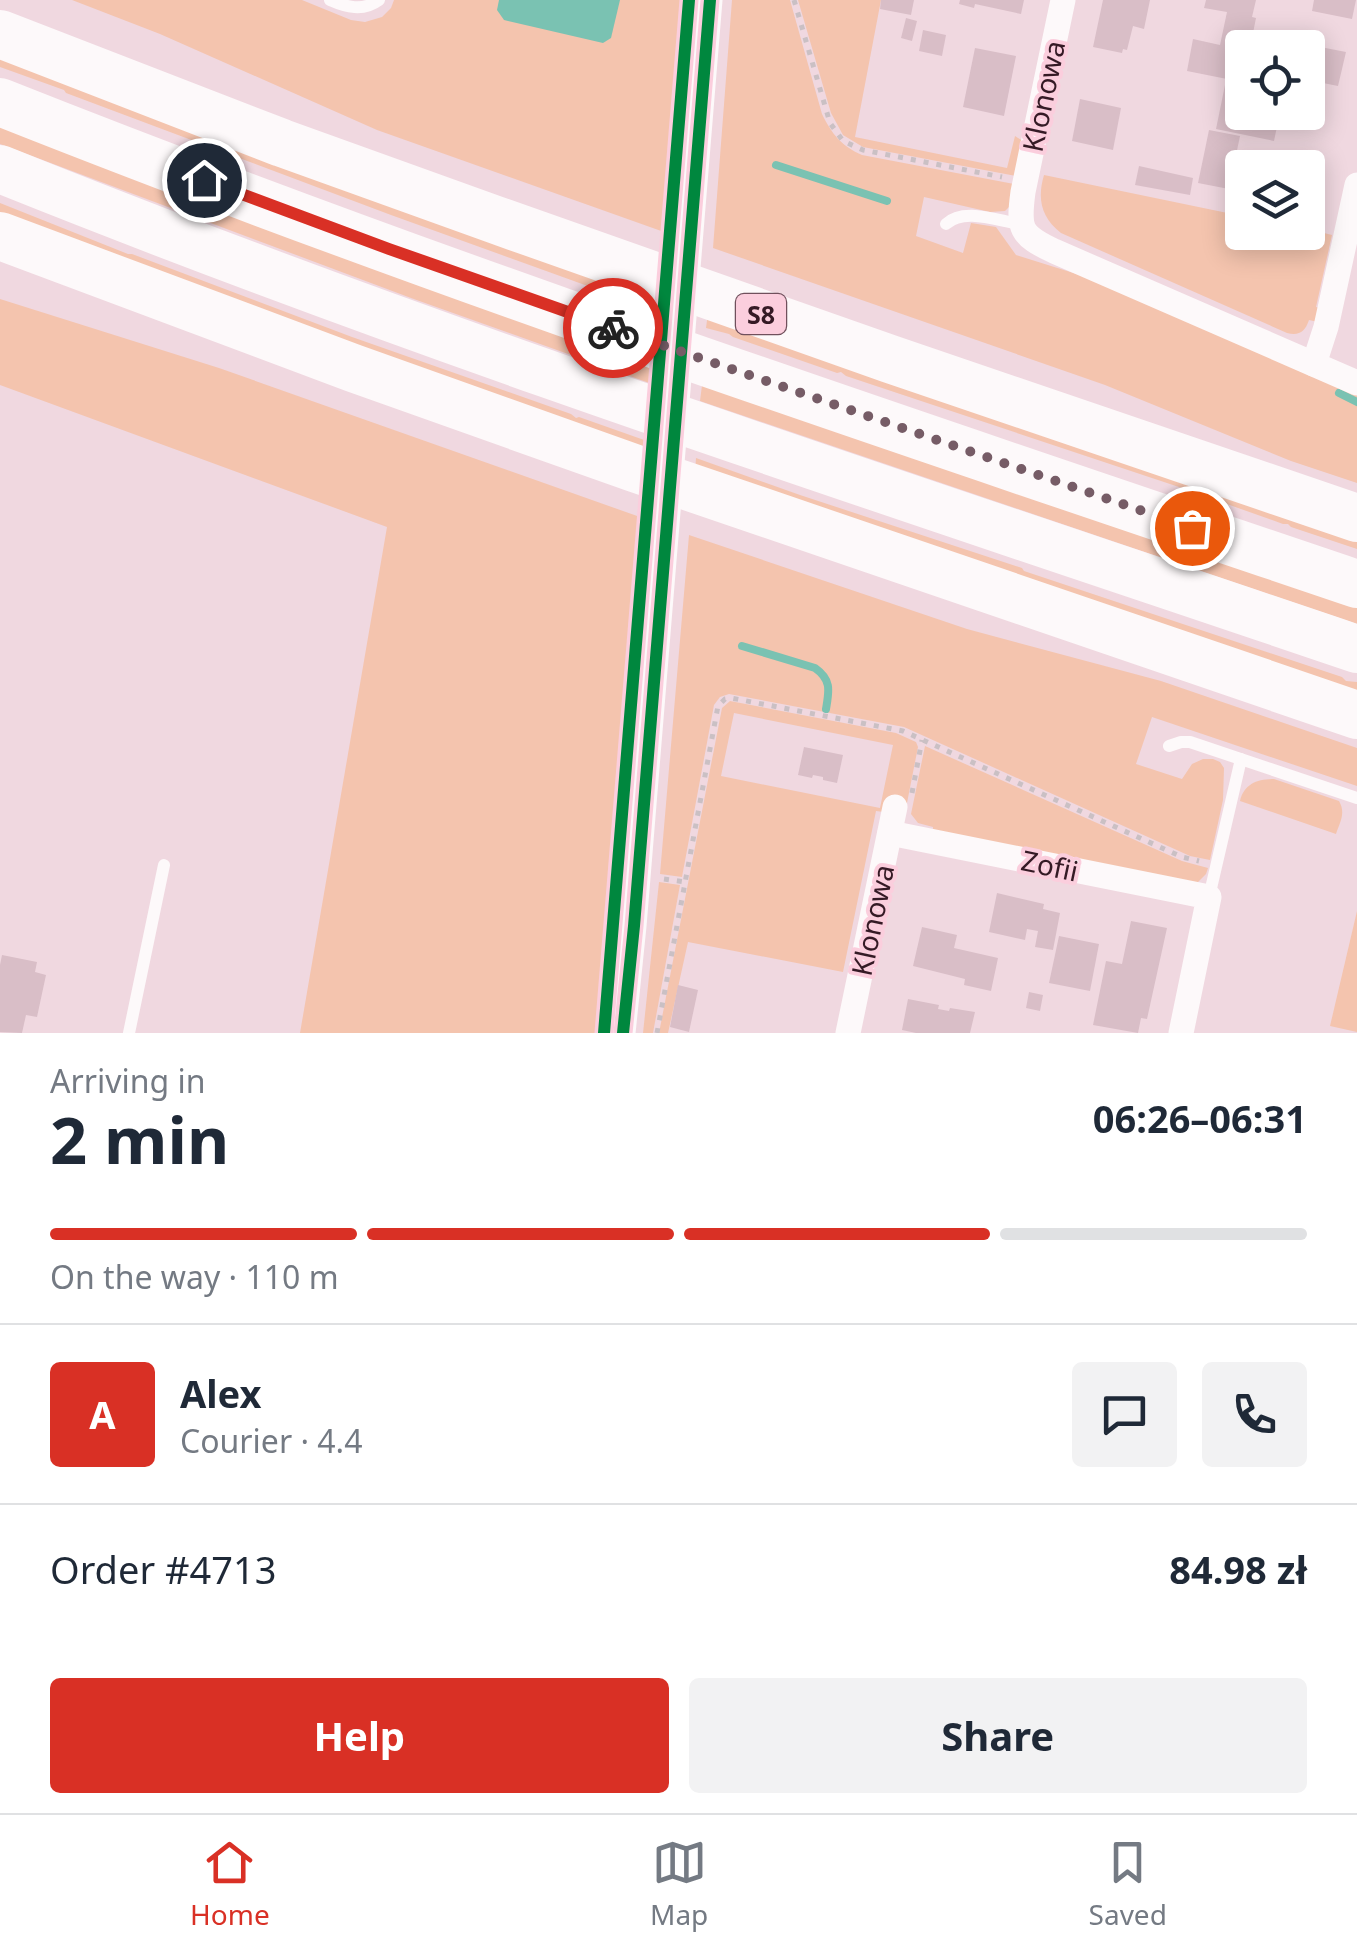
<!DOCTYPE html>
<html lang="en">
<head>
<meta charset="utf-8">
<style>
	:root { --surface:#fff; --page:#f2f2f3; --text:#1f2937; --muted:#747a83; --line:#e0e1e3; --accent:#d93025 }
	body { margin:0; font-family:"Noto Sans",sans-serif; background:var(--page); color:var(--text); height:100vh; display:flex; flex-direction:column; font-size:38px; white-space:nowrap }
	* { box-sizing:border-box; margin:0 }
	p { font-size:32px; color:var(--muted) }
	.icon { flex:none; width:55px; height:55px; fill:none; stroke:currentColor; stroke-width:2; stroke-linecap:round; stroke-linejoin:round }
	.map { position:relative; height:1033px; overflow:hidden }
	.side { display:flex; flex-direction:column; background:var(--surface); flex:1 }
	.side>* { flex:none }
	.tools { position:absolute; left:1225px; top:30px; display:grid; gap:20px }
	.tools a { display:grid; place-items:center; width:100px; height:100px; border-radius:10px; background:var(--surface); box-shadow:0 5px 25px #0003; font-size:50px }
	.pin { position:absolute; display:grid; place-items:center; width:85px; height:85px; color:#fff; margin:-42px; border:5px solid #fff; border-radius:50%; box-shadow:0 2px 10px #0007 }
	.courier { position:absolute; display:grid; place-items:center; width:100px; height:100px; margin:-50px; border:8px solid #d93025; border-radius:50%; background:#fff; color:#222; box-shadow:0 2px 12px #0007 }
	.head em { font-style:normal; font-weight:700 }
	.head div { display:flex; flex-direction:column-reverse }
	.head { display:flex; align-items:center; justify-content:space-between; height:170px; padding:0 50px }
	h1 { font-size:65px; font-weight:700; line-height:75px }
	.bar { display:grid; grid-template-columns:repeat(4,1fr); gap:15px 10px; align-content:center; height:120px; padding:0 50px }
	.bar i { height:12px; border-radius:8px; background:var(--line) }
	.bar .active { background:var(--accent) }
	.bar p { grid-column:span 4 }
	.line { display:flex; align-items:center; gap:25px; padding:0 50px; border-top:2px solid var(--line) }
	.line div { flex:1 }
	.round { display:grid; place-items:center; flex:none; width:105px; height:105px; border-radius:10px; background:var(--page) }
	.button { display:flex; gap:20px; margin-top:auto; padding:20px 50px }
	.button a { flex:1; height:115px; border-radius:10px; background:var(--accent); color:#fff; font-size:40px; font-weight:700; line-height:115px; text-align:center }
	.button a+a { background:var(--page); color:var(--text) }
	.dock { display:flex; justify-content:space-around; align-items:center; height:140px; border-top:2px solid var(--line); background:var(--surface); font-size:28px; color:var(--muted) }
	.dock a { display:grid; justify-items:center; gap:5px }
	.dock .active { color:var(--accent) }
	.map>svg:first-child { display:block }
	.green { fill:#f4c4ae; fill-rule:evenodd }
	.water { fill:#7ac2b2 }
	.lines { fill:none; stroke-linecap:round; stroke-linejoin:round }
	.stream { stroke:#7ac2b2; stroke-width:8 }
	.building { fill:#d9bec7 }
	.path { stroke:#cac0c4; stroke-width:5; stroke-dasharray:5 8; stroke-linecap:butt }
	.lane { stroke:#fdf9fa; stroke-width:12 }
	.street { stroke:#fdf9fa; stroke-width:25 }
	.highway { stroke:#fdf9fa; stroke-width:48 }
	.cycleway-casing { stroke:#fbcedd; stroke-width:19 }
	.cycleway { stroke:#00873e; stroke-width:12 }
	.done { stroke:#765c66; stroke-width:10; stroke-dasharray:0 18 }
	.route { stroke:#d93025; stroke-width:12 }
	.labels { text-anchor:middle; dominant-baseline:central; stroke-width:8; stroke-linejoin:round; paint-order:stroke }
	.shield { fill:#fbcedd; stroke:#70505c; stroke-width:2.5 }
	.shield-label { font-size:25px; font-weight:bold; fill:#351a25 }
	.street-label { font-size:28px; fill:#351a25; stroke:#fbcedd }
</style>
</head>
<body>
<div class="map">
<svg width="1357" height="1033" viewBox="0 0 1357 1033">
	<rect width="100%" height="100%" fill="#f0d8e0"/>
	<g class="green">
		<polygon points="72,0 302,0 351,20 365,22 382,17 391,8 394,0 684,0 664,232 377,130 160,34"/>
		<path d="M732 0H790L822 114C832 134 841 146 862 155L1014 184 1009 207 1005 211 990 212 924 197 916 236 963 253 971 223 996 227 1016 255 1099 281 1357 395V483L1291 461 1105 385 713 248Z"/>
		<polygon points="798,0 881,0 855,137 1007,168 1015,136 1023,141 1016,176 863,147 843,135 831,113"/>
		<polygon points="0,52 659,296 657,311 391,215 66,93 64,90 0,67"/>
		<polygon points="0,127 653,367 652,384 411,298 0,144"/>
		<path d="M1044 175 1242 216V232H1308V229L1332 235 1316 307 1320 308 1318 322 1309 320C1305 332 1299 336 1287 333L1061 233C1041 217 1037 199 1044 175Z"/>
		<polygon points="0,203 128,254 132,254 352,337 571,414 576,418 579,417 647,441 645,455 0,218"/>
		<polygon points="0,299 219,368 640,517 599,1033 300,1033 387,527 0,385"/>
		<polygon points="708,313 1357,534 1357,549 1291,527 1288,524 1283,524 1182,488 846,376 841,372 837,373 733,337 729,334 706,328"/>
		<polygon points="702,385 1357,608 1357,624 700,401"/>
		<polygon points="696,458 800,495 1022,568 1024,571 1342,677 1346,681 1357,682 1357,697 695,472"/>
		<polygon points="689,535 967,629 1161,681 1357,748 1357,786 1152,717 1136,764 1182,779 1192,764 1203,759 1213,759 1220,762 1224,768 1223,800 1210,860 1190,856 904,727 729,694 720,697 714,705 682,877 660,874"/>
		<path d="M730 701 896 733 916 742 918 747 906 808 884 812 876 811 843 972 688 942 668 1033H659L722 708ZM734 713 893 745 880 808 721 776Z"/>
		<polygon points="925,746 1182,861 1208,868 1206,874 1197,883 933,833 933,827 918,823 911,814"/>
		<path d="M1274 779 1339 801C1346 813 1340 822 1336 834L1240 801C1244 784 1257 779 1274 779Z"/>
		<polygon points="659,882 680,885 653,1033 643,1033"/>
		<polygon points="1357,911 1357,1032 1330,1026"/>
	</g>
	<polygon class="water" points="499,0 620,0 611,38 603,43 504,20 497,10"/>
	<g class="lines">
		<g class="stream">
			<polyline points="776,165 887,201"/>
			<polyline points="1339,393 1357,402"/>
			<path d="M742 646 815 668C832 680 829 691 826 709"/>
		</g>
	</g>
	<g class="building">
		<polygon points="881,0 914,0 911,15 880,9"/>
		<polygon points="960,0 1024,0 1021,14 975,4 974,8 959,4"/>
		<polygon points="1103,0 1150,0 1144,29 1133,26 1127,50 1123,49 1122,53 1093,47"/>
		<polygon points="1206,0 1256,0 1252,17 1256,18 1250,48 1242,48 1242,82 1187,71 1193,39 1220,45 1227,12 1204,8"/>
		<polygon points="1314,0 1356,0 1352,19 1312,11"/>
		<polygon points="906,18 917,21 912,41 901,38"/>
		<polygon points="923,30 946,35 942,56 919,51"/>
		<polygon points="1305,44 1346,52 1338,86 1308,80 1308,48 1300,48"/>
		<polygon points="975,48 1016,56 1004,116 963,107"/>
		<polygon points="1225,85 1242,89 1242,112 1280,112 1274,141 1216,129"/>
		<polygon points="1080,99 1121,108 1113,150 1072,141"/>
		<polygon points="1209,130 1240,136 1229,189 1198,183"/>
		<polygon points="1273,154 1323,163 1314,206 1308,205 1308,168 1270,168"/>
		<polygon points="1139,166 1193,178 1190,195 1135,185"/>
		<polygon points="804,747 843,755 837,783 823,780 823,777 813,775 812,778 798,775"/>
		<polygon points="997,893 1044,904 1043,909 1060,913 1053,950 1035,947 1038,931 1027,929 1025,940 989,932"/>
		<polygon points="1131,921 1167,928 1147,1019 1141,1018 1138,1033 1093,1025 1106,961 1122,964"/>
		<polygon points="922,927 957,935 954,948 998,958 991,991 964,985 965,979 913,966"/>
		<polygon points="1059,936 1099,944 1090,991 1049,983"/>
		<polygon points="2,955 37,962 35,972 46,975 37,1017 26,1015 22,1033 0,1032 0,965"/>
		<polygon points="678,985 698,990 689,1032 670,1027"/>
		<polygon points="1029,992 1043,995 1040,1011 1026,1008"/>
		<polygon points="908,999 939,1005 938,1009 949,1011 950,1008 975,1012 970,1033 916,1033 902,1030"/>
	</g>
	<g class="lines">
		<g class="path">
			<polyline points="794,0 830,123 843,141 863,150 1002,177"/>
			<polyline points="912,793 922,740"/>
			<polyline points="664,879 685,882"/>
			<polyline points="657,1033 718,706 725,699 731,698 903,731 1182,857 1199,861"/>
		</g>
		<g class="lane">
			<path d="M330 0C346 7 363 12 379 0"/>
			<path d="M946 224C964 207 998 221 1020 224"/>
			<polyline points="1169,746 1181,742 1190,742 1357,798"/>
			<polyline points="1209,897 1241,759"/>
			<polyline points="129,1033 164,865"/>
		</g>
		<g class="street">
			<path d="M1063 0 1023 192C1018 229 1020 235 1054 251L1357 383"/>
			<polyline points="1314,364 1326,327 1357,185"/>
			<polyline points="890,833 1209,897 1181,1033"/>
			<polyline points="623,1033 634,926 710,0"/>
			<polyline points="848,1033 895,807"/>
		</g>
		<g class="highway">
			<polyline points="0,34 282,143 496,220 890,359 1357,518"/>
			<path d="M0 102C446 279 902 430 1357 584"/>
			<path d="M0 169C445 348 903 495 1357 649"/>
			<polyline points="0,236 353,368 634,468 1357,715"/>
		</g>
		<g class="cycleway-casing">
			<g id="cycleway">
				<polyline points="604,1033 689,0"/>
				<polyline points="623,1033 634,926 710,0"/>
			</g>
		</g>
		<use href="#cycleway" class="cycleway"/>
	</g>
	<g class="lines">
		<polyline class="done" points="613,328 1192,528"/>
		<polyline class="route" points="204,180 389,249 613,328"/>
	</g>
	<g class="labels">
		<rect class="shield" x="736" y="294" width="50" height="40" rx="8"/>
		<g class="shield-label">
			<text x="761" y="314">S8</text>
		</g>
		<g class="street-label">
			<text transform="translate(1043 96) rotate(-78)">Klonowa</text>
			<text transform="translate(1050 865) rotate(12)">Zofii</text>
			<text transform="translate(872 920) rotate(-78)">Klonowa</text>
		</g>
	</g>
</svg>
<div class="tools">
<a><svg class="icon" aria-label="locate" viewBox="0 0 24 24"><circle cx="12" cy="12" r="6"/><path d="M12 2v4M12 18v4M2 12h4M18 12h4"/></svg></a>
<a><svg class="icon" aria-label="layers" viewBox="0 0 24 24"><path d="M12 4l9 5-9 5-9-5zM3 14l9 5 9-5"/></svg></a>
</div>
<div class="pin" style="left:1192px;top:528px;background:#ea580c"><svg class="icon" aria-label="bag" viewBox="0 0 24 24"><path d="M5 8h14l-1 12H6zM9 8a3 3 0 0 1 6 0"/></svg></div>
<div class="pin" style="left:204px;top:180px;background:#1f2937"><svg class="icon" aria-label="home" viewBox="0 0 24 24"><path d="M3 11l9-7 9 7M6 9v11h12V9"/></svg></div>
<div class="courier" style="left:613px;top:328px"><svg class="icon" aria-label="bike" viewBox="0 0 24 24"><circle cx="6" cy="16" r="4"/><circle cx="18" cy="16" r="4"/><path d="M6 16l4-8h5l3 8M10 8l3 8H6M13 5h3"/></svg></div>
</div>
<section class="side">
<div class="head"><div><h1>2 min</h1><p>Arriving in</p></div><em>06:26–06:31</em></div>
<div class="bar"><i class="active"></i><i class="active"></i><i class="active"></i><i></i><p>On the way · 110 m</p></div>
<div class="line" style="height:180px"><b class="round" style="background:var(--accent);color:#fff">A</b><div><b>Alex</b><p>Courier · 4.4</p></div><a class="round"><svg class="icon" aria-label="chat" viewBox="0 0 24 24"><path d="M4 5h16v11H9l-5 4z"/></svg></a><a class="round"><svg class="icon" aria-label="phone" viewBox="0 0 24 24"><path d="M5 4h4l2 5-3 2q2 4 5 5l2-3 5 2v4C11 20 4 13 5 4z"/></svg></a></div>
<div class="line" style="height:130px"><div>Order #4713</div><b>84.98 zł</b></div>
<div class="button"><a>Help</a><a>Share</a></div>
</section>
<nav class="dock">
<a class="active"><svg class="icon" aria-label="home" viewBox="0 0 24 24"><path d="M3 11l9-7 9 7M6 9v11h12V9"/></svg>Home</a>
<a><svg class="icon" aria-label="map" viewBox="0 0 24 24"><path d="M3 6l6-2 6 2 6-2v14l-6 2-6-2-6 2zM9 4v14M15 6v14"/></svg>Map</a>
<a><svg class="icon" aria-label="saved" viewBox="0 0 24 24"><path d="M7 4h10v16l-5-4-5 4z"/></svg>Saved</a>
</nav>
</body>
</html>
